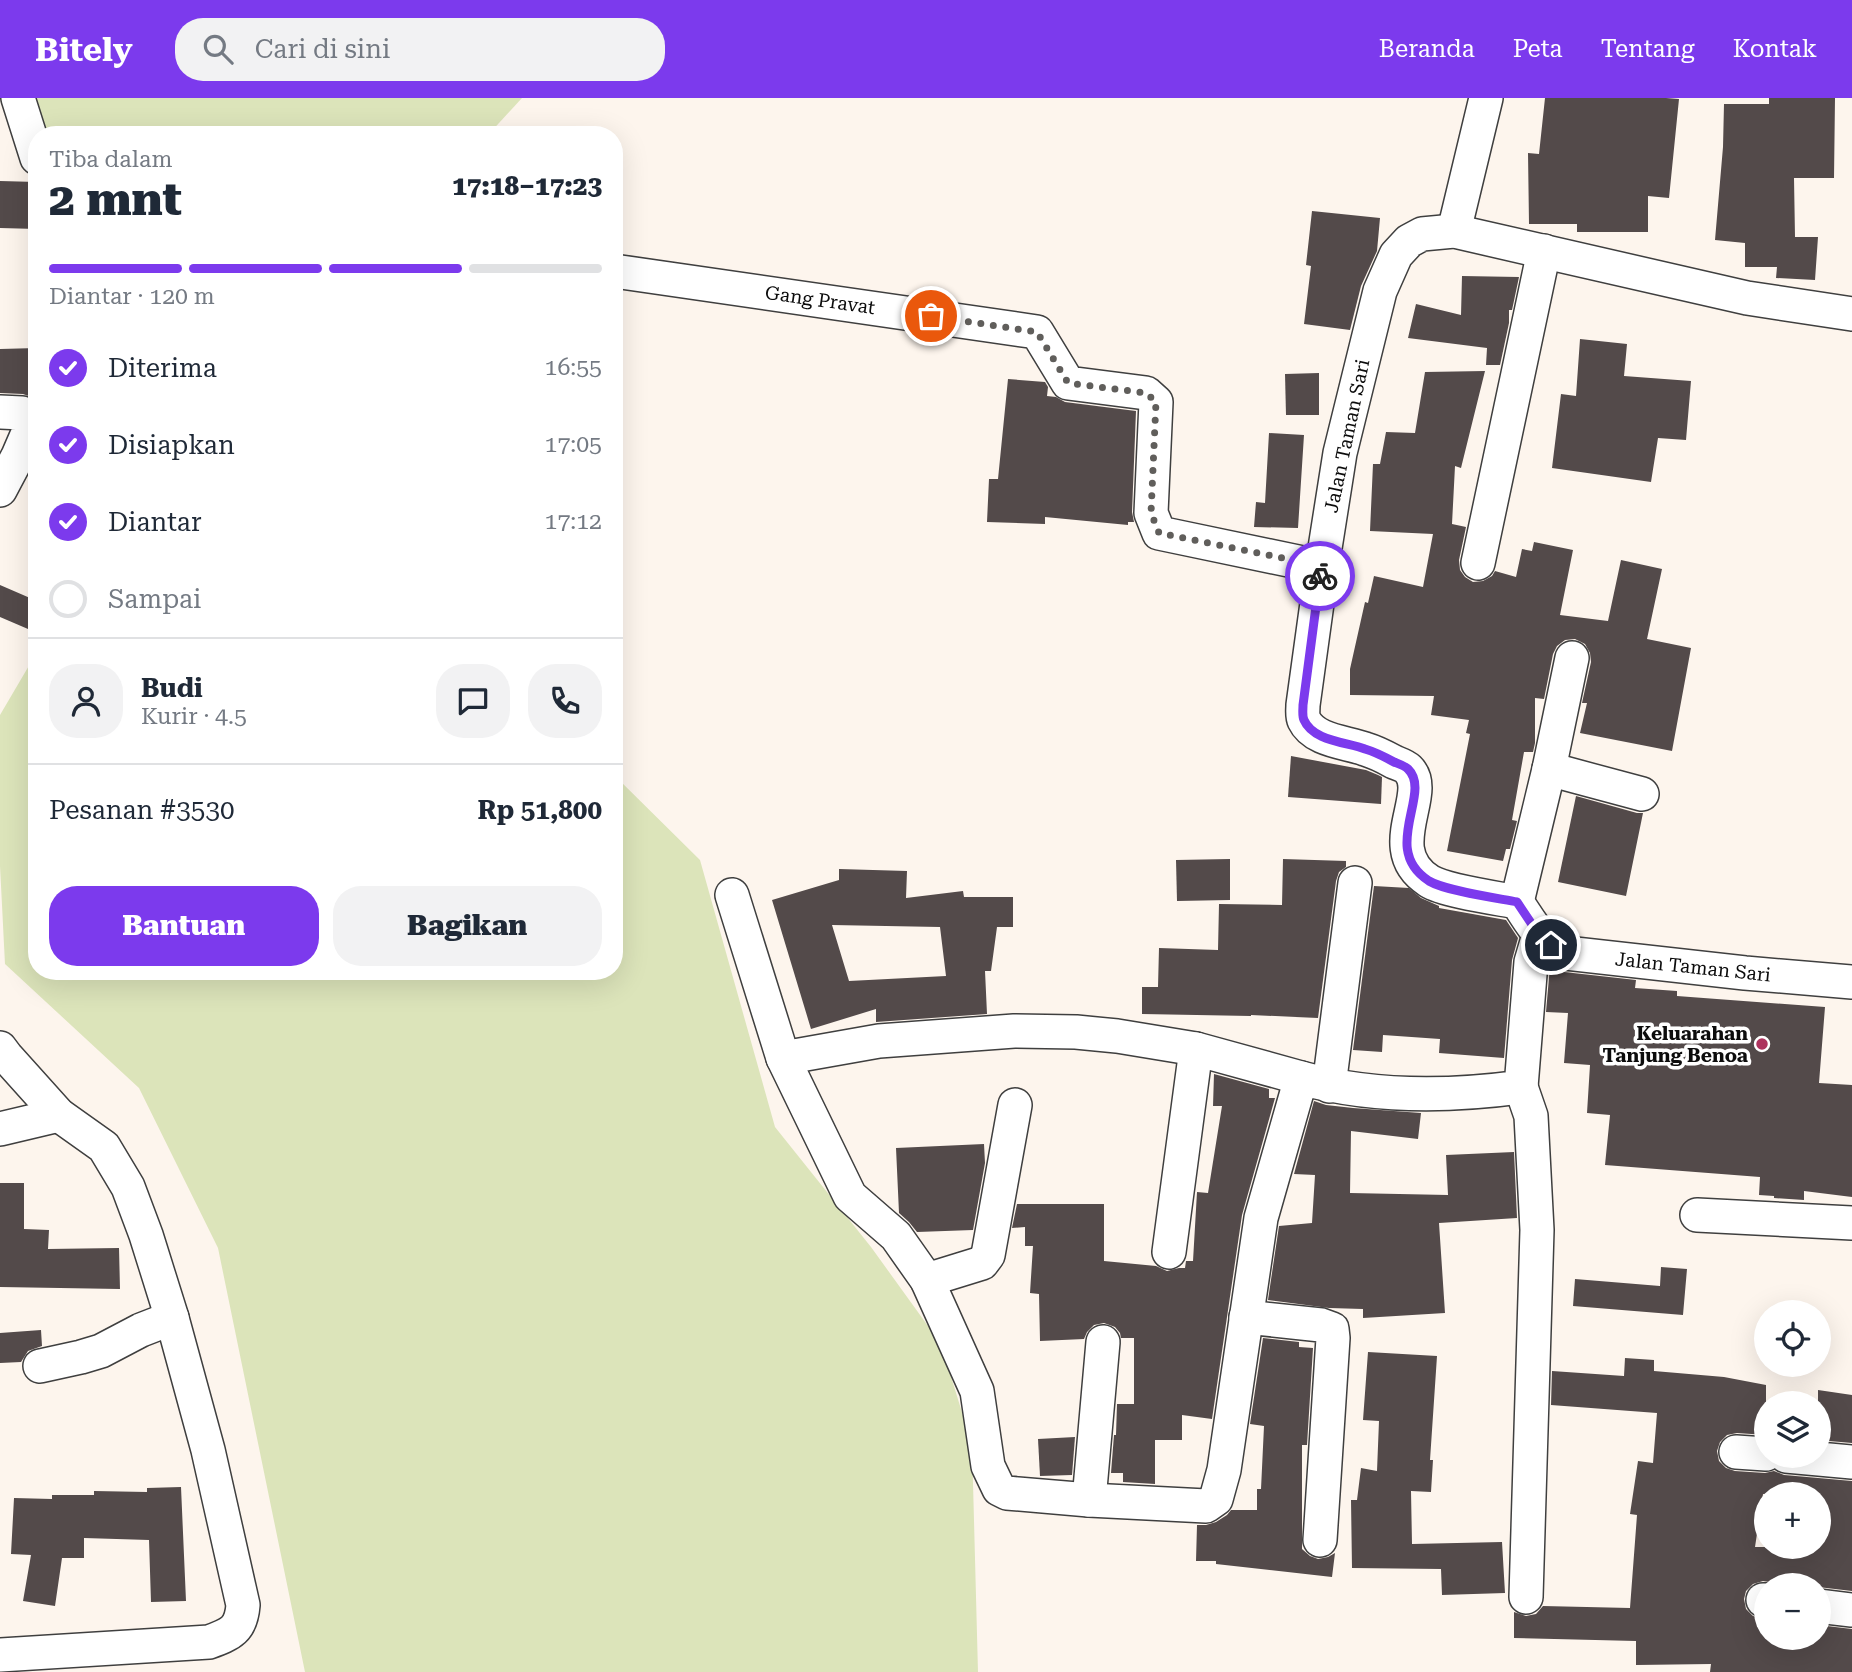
<!DOCTYPE html>
<html lang="id">
<head>
<meta charset="utf-8">
<style>
	:root { --surface:#fff; --page:#f2f2f3; --text:#1f2937; --muted:#747a83; --line:#e0e1e3; --accent:#7c3aed }
	body { margin:0; font-family:"Roboto Serif",serif; background:var(--page); color:var(--text); height:100vh; display:flex; flex-direction:column; font-size:26px; white-space:nowrap }
	* { box-sizing:border-box; margin:0 }
	p { font-size:23px; color:var(--muted) }
	.icon { flex:none; width:38px; height:38px; fill:none; stroke:currentColor; stroke-width:2; stroke-linecap:round; stroke-linejoin:round }
	.map { position:relative; flex:1; overflow:hidden }
	.sheet { position:absolute; left:28px; top:28px; width:595px; height:854px; display:flex; flex-direction:column; background:var(--surface); border-radius:28px; box-shadow:0 7px 28px #0002 }
	.sheet>* { flex:none }
	.tools { position:absolute; left:1754px; top:1202px; display:grid; gap:14px }
	.tools a { display:grid; place-items:center; width:77px; height:77px; border-radius:50%; background:var(--surface); box-shadow:0 7px 28px #0002; font-size:35px }
	.pin { position:absolute; display:grid; place-items:center; width:60px; height:60px; color:#fff; margin:-30px; border:4px solid #fff; border-radius:50%; box-shadow:0 2px 7px #0007 }
	.courier { position:absolute; display:grid; place-items:center; width:70px; height:70px; margin:-35px; border:5px solid #7c3aed; border-radius:50%; background:#fff; color:#222; box-shadow:0 2px 9px #0007 }
	.summary em { font-style:normal; font-weight:800 }
	.summary div { display:flex; flex-direction:column-reverse }
	.summary { display:flex; align-items:center; justify-content:space-between; height:119px; padding:0 21px }
	h1 { font-size:46px; font-weight:800; line-height:52px }
	.bar { display:grid; grid-template-columns:repeat(4,1fr); gap:10px 7px; align-content:center; height:84px; padding:0 21px }
	.bar i { height:9px; border-radius:5px; background:var(--line) }
	.bar .current { background:var(--accent) }
	.bar p { grid-column:span 4 }
	.line { display:flex; align-items:center; gap:18px; padding:0 21px; border-top:2px solid var(--line) }
	.line div { flex:1 }
	.round { display:grid; place-items:center; flex:none; width:74px; height:74px; border-radius:28px; background:var(--page) }
	ol { padding:0 21px; list-style:none }
	li { display:flex; align-items:center; gap:21px; height:77px }
	li p { margin-inline-start:auto }
	li .icon { padding:7px; border-radius:50%; background:var(--accent); color:#fff; stroke-width:4 }
	li:last-child { color:var(--muted) }
	li i { width:38px; height:38px; border:4px solid var(--line); border-radius:50% }
	.cta { display:flex; gap:14px; margin-top:auto; padding:14px 21px }
	.cta a { flex:1; height:80px; border-radius:28px; background:var(--accent); color:#fff; font-size:28px; font-weight:800; line-height:80px; text-align:center }
	.cta a+a { background:var(--page); color:var(--text) }
	header { display:flex; align-items:center; gap:42px; box-sizing:border-box; height:98px; padding:0 35px; background:var(--accent); color:#fff }
	header strong { font-size:33px }
	nav { display:flex; gap:38px; margin-inline-start:auto; font-size:24px }
	.search { width:490px; height:63px; background:var(--page); display:flex; align-items:center; gap:18px; box-sizing:border-box; padding:0 24px; border-radius:28px; color:var(--muted); font-size:26px }
	.map>svg:first-child { display:block }
	.green { fill:#dce4ba }
	.building { fill:#534a4a; fill-rule:evenodd }
	.lines { fill:none; stroke-linecap:round; stroke-linejoin:round }
	.minor-casing { stroke:#3f3f3f; stroke-width:36 }
	.minor { stroke:#fff; stroke-width:33 }
	.done { stroke:#605e5b; stroke-width:7; stroke-dasharray:0 12.6 }
	.route { stroke:#7c3aed; stroke-width:9 }
	.poi-dot { fill:#ad335d; stroke:#fff; stroke-width:2.5 }
	.labels { text-anchor:middle; dominant-baseline:central; stroke-width:7; stroke-linejoin:round; paint-order:stroke }
	.street-label { font-size:19px; fill:#0c0c0c; stroke:#fff }
	.poi-label { font-size:19px; font-weight:bold; fill:#0c0c0c; stroke:#fff; text-anchor:end }
</style>
</head>
<body>
<header>
<strong>Bitely</strong>
<div class="search"><svg class="icon" aria-label="search" viewBox="0 0 24 24"><circle cx="10" cy="10" r="6"/><path d="M15 15l6 6"/></svg>Cari di sini</div>
<nav><a>Beranda</a><a>Peta</a><a>Tentang</a><a>Kontak</a></nav>
</header>
<div class="map">
<svg width="1852" height="1574" viewBox="0 0 1852 1574">
	<rect width="100%" height="100%" fill="#fdf5ed"/>
	<g class="green">
		<polygon points="32,0 522,0 488,37 41,37"/>
		<polygon points="37,554 37,873 614,873 614,677 700,762 775,1029 871,1149 941,1246 972,1347 978,1574 305,1574 218,1150 139,990 5,866 0,768 0,617"/>
	</g>
	<g class="building">
		<polygon points="1545,0 1666,0 1679,1 1669,100 1648,98 1648,134 1577,134 1577,126 1529,126 1528,55 1539,56"/>
		<polygon points="1769,0 1835,0 1834,80 1794,80 1795,139 1818,139 1815,182 1776,180 1777,169 1745,169 1745,145 1715,142 1723,49 1724,6 1769,6"/>
		<polygon points="0,83 37,84 37,131 0,130"/>
		<polygon points="1312,113 1380,120 1377,153 1361,188 1350,232 1304,226 1311,168 1306,167"/>
		<polygon points="1462,178 1519,179 1512,212 1509,212 1509,225 1500,267 1486,267 1487,250 1408,240 1416,206 1461,217"/>
		<polygon points="1580,241 1627,246 1624,278 1691,283 1686,342 1658,340 1651,384 1552,370 1561,296 1576,298"/>
		<polygon points="37,250 37,301 23,296 0,295 0,251"/>
		<polygon points="1485,273 1461,370 1455,368 1452,426 1466,429 1459,462 1460,472 1465,479 1473,484 1483,483 1492,478 1495,473 1516,479 1522,451 1532,453 1534,444 1573,452 1560,517 1608,523 1621,462 1662,471 1647,541 1691,550 1672,653 1580,635 1587,605 1582,605 1591,564 1590,555 1585,546 1575,541 1565,542 1557,548 1553,556 1544,601 1535,600 1535,645 1533,654 1524,654 1512,722 1517,723 1510,751 1506,751 1503,763 1447,753 1470,636 1466,635 1469,622 1431,617 1434,598 1350,597 1350,571 1365,504 1368,505 1374,478 1423,489 1433,436 1370,433 1373,366 1380,366 1386,334 1415,335 1425,274"/>
		<polygon points="1319,275 1319,317 1286,317 1285,276"/>
		<polygon points="1008,281 1045,284 1048,289 1047,298 1056,299 1065,304 1136,313 1132,414 1134,424 1128,424 1128,427 1045,419 1045,426 987,424 989,381 998,381"/>
		<polygon points="1269,335 1304,337 1298,430 1254,429 1256,404 1265,405"/>
		<polygon points="0,487 37,503 37,512 28,531 0,519"/>
		<polygon points="1291,658 1366,672 1378,677 1382,679 1381,706 1288,699"/>
		<polygon points="1576,698 1637,715 1643,715 1626,798 1558,784"/>
		<polygon points="1230,761 1230,802 1177,803 1176,762"/>
		<polygon points="1283,761 1346,763 1346,769 1339,774 1336,783 1318,920 1251,917 1251,918 1142,916 1142,889 1158,889 1159,850 1218,852 1219,806 1282,807"/>
		<path d="M839 771 907 773 906 800 963 793 964 799H1013V829H997L991 873H985L987 916 876 924V911L811 931 772 802 839 782ZM832 827 940 829 946 878 849 883Z"/>
		<polygon points="1374,788 1409,790 1421,800 1439,808 1439,810 1506,822 1518,840 1512,862 1504,960 1439,955 1440,941 1383,937 1382,954 1353,952"/>
		<polygon points="1550,868 1564,874 1636,882 1635,890 1677,893 1677,898 1825,909 1819,985 1852,987 1852,1099 1804,1093 1804,1102 1774,1100 1774,1098 1759,1097 1760,1079 1605,1067 1610,1017 1587,1015 1590,967 1564,965 1568,915 1546,914"/>
		<polygon points="1214,976 1269,991 1269,1000 1275,1000 1242,1117 1212,1321 1182,1317 1182,1342 1155,1342 1155,1386 1123,1384 1123,1375 1111,1375 1114,1337 1116,1337 1117,1306 1134,1306 1134,1240 1121,1240 1120,1235 1115,1229 1104,1225 1094,1227 1087,1234 1084,1241 1040,1243 1039,1196 1030,1195 1033,1148 1025,1148 1025,1129 1012,1130 1017,1106 1104,1106 1104,1163 1156,1168 1167,1173 1179,1170 1185,1170 1186,1163 1193,1163 1197,1094 1208,1095 1222,1008 1213,1008"/>
		<polygon points="1314,1003 1326,1007 1353,1010 1421,1015 1418,1041 1351,1033 1350,1095 1448,1097 1446,1057 1514,1054 1517,1120 1439,1125 1445,1215 1363,1220 1363,1211 1329,1210 1268,1202 1279,1128 1312,1125 1315,1077 1294,1076"/>
		<polygon points="984,1046 985,1065 973,1132 917,1134 909,1124 899,1115 896,1050"/>
		<polygon points="0,1085 24,1085 24,1131 49,1132 48,1151 119,1150 120,1191 0,1189"/>
		<polygon points="1661,1169 1687,1171 1683,1217 1573,1208 1575,1181 1660,1188"/>
		<polygon points="41,1232 42,1248 28,1253 21,1264 0,1265 0,1235"/>
		<polygon points="1263,1240 1299,1244 1299,1249 1313,1250 1307,1347 1302,1347 1302,1451 1310,1458 1318,1461 1328,1459 1335,1455 1332,1479 1216,1466 1216,1463 1196,1463 1197,1427 1206,1427 1216,1424 1227,1417 1231,1412 1257,1412 1257,1391 1261,1391 1264,1328 1250,1326"/>
		<polygon points="1368,1254 1437,1258 1430,1362 1433,1362 1431,1394 1411,1393 1412,1446 1502,1444 1505,1495 1442,1497 1441,1471 1352,1470 1351,1402 1357,1402 1361,1370 1377,1373 1379,1323 1363,1322"/>
		<path d="M1625 1260 1654 1262V1273L1724 1279 1766 1287V1337L1737 1335 1727 1337 1720 1344 1717 1353 1719 1363 1726 1370 1735 1373 1765 1375 1774 1373 1784 1377 1852 1383V1493L1818 1489V1488H1778L1775 1485 1763 1483 1753 1486 1746 1493 1744 1501 1746 1511 1753 1518 1766 1521V1540H1818V1527L1852 1531V1574H1710L1711 1566 1636 1567V1543L1514 1540V1514L1526 1518 1536 1516 1543 1508 1630 1510 1637 1417 1630 1416 1638 1363 1653 1365 1657 1315 1551 1307 1552 1273 1624 1278ZM1763 1396H1818V1449H1755Z"/>
		<polygon points="1818,1292 1852,1297 1852,1345 1818,1342"/>
		<polygon points="1075,1339 1072,1377 1040,1378 1038,1341"/>
		<polygon points="181,1389 186,1503 151,1504 149,1442 84,1440 84,1460 62,1460 55,1508 23,1503 31,1457 11,1456 14,1400 52,1401 52,1397 94,1397 94,1393 147,1394 147,1390"/>
	</g>
	<g class="lines">
		<g class="minor-casing">
			<g id="minor">
				<polyline points="18,0 37,60"/>
				<polyline points="1454,133 1486,0"/>
				<polyline points="614,173 1037,234 1068,285 1146,295 1156,304 1151,415 1159,435 1322,469"/>
				<path d="M1852 216 1747 200 1454 133 1422 136 1409 143 1396 157 1380 193 1340 355 1322 469 1303 607C1303 612 1302 618 1304 622 1314 643 1346 644 1365 651 1375 654 1385 659 1394 664 1399 666 1405 668 1408 671 1433 695 1379 751 1429 783 1445 793 1496 800 1517 804 1534 829 1538 841 1566 855L1745 875 1852 884"/>
				<polyline points="0,314 22,315 34,321 18,358 0,392"/>
				<polyline points="1478,465 1544,153"/>
				<polyline points="1549,671 1642,696"/>
				<polyline points="732,797 783,960 879,943 1014,933 1076,934 1117,938 1196,951 1301,980"/>
				<polyline points="1517,804 1549,671 1572,560"/>
				<path d="M0 950 6 958 59 1017 104 1049 128 1089 146 1137 172 1220 208 1352 243 1507C241 1532 231 1536 209 1544L0 1557"/>
				<path d="M783 960 850 1098 896 1138 927 1182 977 1293 988 1368 999 1391 1007 1395 1089 1402 1206 1408 1216 1401 1224 1372 1261 1120 1301 980C1373 1000 1447 999 1521 989L1531 864 1539 837"/>
				<polyline points="1329,988 1355,785"/>
				<polyline points="1521,989 1531,1018 1537,1132 1526,1499"/>
				<polyline points="0,1031 59,1017"/>
				<polyline points="1697,1117 1852,1125"/>
				<polyline points="1169,1154 1196,951"/>
				<polyline points="927,1182 982,1165 988,1157 1015,1007"/>
				<polyline points="1246,1219 1321,1227 1332,1231 1333,1240 1320,1442"/>
				<polyline points="40,1268 81,1259 101,1253 141,1232 172,1220"/>
				<polyline points="1736,1354 1766,1356"/>
				<polyline points="1786,1358 1852,1364"/>
				<polyline points="1089,1402 1103,1244"/>
				<polyline points="1763,1502 1766,1502"/>
				<polyline points="1818,1508 1852,1512"/>
			</g>
		</g>
		<use href="#minor" class="minor"/>
	</g>
	<g class="lines">
		<polyline class="done" points="931,218 1037,234 1068,285 1146,295 1156,304 1151,415 1159,435 1322,468 1320,478"/>
		<path class="route" d="M1320 478 1303 607C1303 612 1302 618 1304 622 1313 643 1346 644 1365 651 1375 654 1385 659 1394 664 1399 666 1405 668 1408 671 1433 695 1379 751 1429 783 1446 793 1496 800 1517 804L1539 837 1551 847"/>
	</g>
	<circle class="poi-dot" cx="1762" cy="946" r="7"/>
	<g class="labels">
		<g class="street-label">
			<text transform="translate(820 202) rotate(8)">Gang Pravat</text>
			<text transform="translate(1347 338) rotate(-78)">Jalan Taman Sari</text>
			<text transform="translate(1693 869) rotate(6)">Jalan Taman Sari</text>
		</g>
		<g class="poi-label">
			<text x="1748" y="935">Keluarahan<tspan x="1748" dy="22">Tanjung Benoa</tspan></text>
		</g>
	</g>
</svg>
<div class="tools">
<a><svg class="icon" aria-label="locate" viewBox="0 0 24 24"><circle cx="12" cy="12" r="6"/><path d="M12 2v4M12 18v4M2 12h4M18 12h4"/></svg></a>
<a><svg class="icon" aria-label="layers" viewBox="0 0 24 24"><path d="M12 4l9 5-9 5-9-5zM3 14l9 5 9-5"/></svg></a>
<a>+</a>
<a>−</a>
</div>
<div class="pin" style="left:931px;top:218px;background:#ea580c"><svg class="icon" aria-label="bag" viewBox="0 0 24 24"><path d="M5 8h14l-1 12H6zM9 8a3 3 0 0 1 6 0"/></svg></div>
<div class="pin" style="left:1551px;top:847px;background:#1f2937"><svg class="icon" aria-label="home" viewBox="0 0 24 24"><path d="M3 11l9-7 9 7M6 9v11h12V9"/></svg></div>
<div class="courier" style="left:1320px;top:478px"><svg class="icon" aria-label="bike" viewBox="0 0 24 24"><circle cx="6" cy="16" r="4"/><circle cx="18" cy="16" r="4"/><path d="M6 16l4-8h5l3 8M10 8l3 8H6M13 5h3"/></svg></div>
<section class="sheet">
<div class="summary"><div><h1>2 mnt</h1><p>Tiba dalam</p></div><em>17:18–17:23</em></div>
<div class="bar"><i class="current"></i><i class="current"></i><i class="current"></i><i></i><p>Diantar · 120 m</p></div>
<ol>
<li><svg class="icon" aria-label="check" viewBox="0 0 24 24"><path d="M5 12l5 5 9-10"/></svg>Diterima<p>16:55</p></li>
<li><svg class="icon" aria-label="check" viewBox="0 0 24 24"><path d="M5 12l5 5 9-10"/></svg>Disiapkan<p>17:05</p></li>
<li><svg class="icon" aria-label="check" viewBox="0 0 24 24"><path d="M5 12l5 5 9-10"/></svg>Diantar<p>17:12</p></li>
<li><i></i>Sampai</li>
</ol>
<div class="line" style="height:126px"><a class="round"><svg class="icon" aria-label="person" viewBox="0 0 24 24"><circle cx="12" cy="8" r="4"/><path d="M4 21q1-7 8-7t8 7"/></svg></a><div><b>Budi</b><p>Kurir · 4.5</p></div><a class="round"><svg class="icon" aria-label="chat" viewBox="0 0 24 24"><path d="M4 5h16v11H9l-5 4z"/></svg></a><a class="round"><svg class="icon" aria-label="phone" viewBox="0 0 24 24"><path d="M5 4h4l2 5-3 2q2 4 5 5l2-3 5 2v4C11 20 4 13 5 4z"/></svg></a></div>
<div class="line" style="height:91px"><div>Pesanan #3530</div><b>Rp 51,800</b></div>
<div class="cta"><a>Bantuan</a><a>Bagikan</a></div>
</section>
</div>
</body>
</html>
